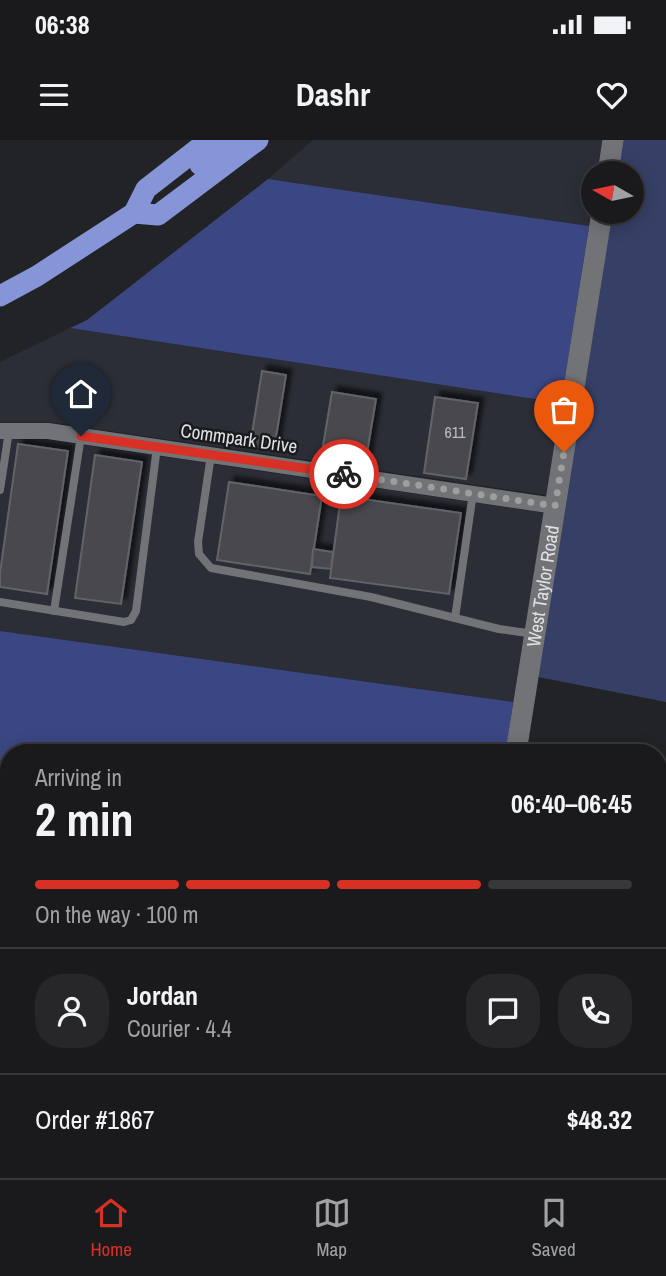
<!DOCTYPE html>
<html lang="en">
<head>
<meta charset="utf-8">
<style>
	:root { --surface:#1a1a1c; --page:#272729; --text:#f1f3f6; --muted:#9fa1a3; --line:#38383b; --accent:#d93025 }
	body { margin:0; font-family:"Archivo Narrow",sans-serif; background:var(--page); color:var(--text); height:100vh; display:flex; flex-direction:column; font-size:26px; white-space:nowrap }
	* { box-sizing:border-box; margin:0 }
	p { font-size:23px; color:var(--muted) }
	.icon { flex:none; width:38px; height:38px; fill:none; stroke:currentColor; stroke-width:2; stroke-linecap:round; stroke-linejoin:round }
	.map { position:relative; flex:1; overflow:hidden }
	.sheet { position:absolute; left:0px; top:604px; width:667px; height:436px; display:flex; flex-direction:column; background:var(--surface); border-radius:28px 28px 0 0; box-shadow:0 4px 18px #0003,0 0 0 2px var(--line) }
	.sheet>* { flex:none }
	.needle { width:46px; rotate:279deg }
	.tools { position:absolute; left:581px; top:21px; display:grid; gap:14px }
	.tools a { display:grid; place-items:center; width:63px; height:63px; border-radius:50%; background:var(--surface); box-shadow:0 4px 18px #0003,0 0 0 2px var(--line); font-size:35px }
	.pin { position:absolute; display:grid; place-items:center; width:60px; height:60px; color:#fff; margin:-72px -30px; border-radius:50% 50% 50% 0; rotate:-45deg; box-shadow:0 0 7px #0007 }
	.pin .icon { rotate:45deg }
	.courier { position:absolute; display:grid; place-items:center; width:70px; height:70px; margin:-35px; border:5px solid #d93025; border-radius:50%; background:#fff; color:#222; box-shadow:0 2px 9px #0007 }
	.overview em { font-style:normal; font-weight:700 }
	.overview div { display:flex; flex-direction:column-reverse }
	.overview { display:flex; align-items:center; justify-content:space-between; height:119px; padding:0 35px }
	h1 { font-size:46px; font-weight:700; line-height:52px }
	.bar { display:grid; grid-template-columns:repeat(4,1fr); gap:10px 7px; align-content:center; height:84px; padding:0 35px }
	.bar i { height:9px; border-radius:5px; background:var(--line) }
	.bar .on { background:var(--accent) }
	.bar p { grid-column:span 4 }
	.line { display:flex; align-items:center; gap:18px; padding:0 35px; border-top:2px solid var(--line) }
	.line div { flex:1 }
	.round { display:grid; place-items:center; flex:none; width:74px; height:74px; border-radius:28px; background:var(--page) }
	.status { display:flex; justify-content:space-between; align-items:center; height:49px; padding:0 35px; background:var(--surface); direction:ltr }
	.status svg { height:19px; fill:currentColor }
	header { display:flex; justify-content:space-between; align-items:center; height:91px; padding:0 35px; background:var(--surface); font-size:32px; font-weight:700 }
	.tabs { display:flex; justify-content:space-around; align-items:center; height:98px; border-top:2px solid var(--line); background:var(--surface); font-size:19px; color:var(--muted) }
	.tabs a { display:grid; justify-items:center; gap:4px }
	.tabs .on { color:var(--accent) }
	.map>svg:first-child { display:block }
	.built { fill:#2b2e36 }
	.green { fill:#363f65 }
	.forest { fill:#3b4783 }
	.building { fill:#494a4e; stroke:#626367; stroke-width:2; filter:url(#shadow) }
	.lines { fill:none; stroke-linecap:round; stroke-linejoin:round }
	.lane { stroke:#727377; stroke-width:8 }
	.street { stroke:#727377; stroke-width:16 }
	.secondary { stroke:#727377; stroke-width:21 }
	.highway { stroke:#8595d8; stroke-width:21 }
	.done { stroke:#9e9ea1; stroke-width:7; stroke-dasharray:0 12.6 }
	.route { stroke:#d93025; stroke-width:9 }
	.labels { text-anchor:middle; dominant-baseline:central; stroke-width:5; stroke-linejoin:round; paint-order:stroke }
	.number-label { font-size:16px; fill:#babbbe }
	.street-label { font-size:19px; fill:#e0e1e3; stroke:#191a1d }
</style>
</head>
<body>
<div class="status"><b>06:38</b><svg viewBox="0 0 49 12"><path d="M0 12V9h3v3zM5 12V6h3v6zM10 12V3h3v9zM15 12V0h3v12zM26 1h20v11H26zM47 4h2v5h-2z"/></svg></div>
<header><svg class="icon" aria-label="menu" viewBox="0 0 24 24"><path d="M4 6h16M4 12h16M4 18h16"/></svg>Dashr<svg class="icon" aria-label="heart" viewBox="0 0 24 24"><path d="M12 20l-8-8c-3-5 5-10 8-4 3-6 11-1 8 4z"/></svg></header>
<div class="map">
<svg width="666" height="1038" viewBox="0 0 666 1038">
	<defs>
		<filter id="shadow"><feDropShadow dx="5.5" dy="-5.5" stdDeviation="2" flood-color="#0009"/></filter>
	</defs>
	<rect width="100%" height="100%" fill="#222326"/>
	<g class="built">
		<polygon points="313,0 603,0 598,33 593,33 593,62 589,86 268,39"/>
		<polygon points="70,188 561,263 546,355 49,282 0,282 0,222"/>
		<polygon points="0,299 48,300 544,373 513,562 0,491"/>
	</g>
	<polygon class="green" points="623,0 666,0 666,562 538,537 612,72 632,72 632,33 618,33"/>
	<g class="forest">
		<polygon points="268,39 589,86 561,263 70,188 87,180"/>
		<polygon points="0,491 513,562 506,612 9,612 9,882 0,881"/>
	</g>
	<g class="building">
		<polygon points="262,231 286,235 274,310 250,306"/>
		<polygon points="332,252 376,259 365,325 321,318"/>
		<polygon points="435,257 478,263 466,339 424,333"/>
		<polygon points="18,304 68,311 47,454 0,447 0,433"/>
		<polygon points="95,315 142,322 121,464 75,458"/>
		<polygon points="229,342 322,356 310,434 217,420"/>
		<polygon points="341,356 461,373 449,454 330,438"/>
		<polygon points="313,409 333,412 331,429 312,427"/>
	</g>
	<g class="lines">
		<g class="lane">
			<polyline points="211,315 198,402 199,414 211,428 371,457 499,489 534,494"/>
			<polyline points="0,350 9,291"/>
			<polyline points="0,462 124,482 131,480 136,471 157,307"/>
			<polyline points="54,471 81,296"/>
			<polyline points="455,478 473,353"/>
		</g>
		<g class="street">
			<polyline points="0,291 48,291 555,366"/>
			<polyline points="0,1013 9,1014"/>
			<polyline points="128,1031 180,1038"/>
		</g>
		<g class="secondary">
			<polyline points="608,33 613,0"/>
			<path id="s1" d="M516 612 602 72"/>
			<polyline points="451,1038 452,1031"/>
		</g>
		<g class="highway">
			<polyline points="200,25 231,0"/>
			<polyline points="134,73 158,75 258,0"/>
			<polyline points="0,156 37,136 134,73 146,49 209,0"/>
		</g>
	</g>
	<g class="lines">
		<polyline class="done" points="344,334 555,366 564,312"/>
		<polyline class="route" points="81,296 344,334"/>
	</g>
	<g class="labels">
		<g class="number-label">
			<text x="455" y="292">611</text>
		</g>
		<g class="street-label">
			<text transform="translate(239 298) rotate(8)">Commpark Drive</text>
			<text stroke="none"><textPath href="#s1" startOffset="168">West Taylor Road</textPath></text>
		</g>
	</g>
</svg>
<div class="tools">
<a><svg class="needle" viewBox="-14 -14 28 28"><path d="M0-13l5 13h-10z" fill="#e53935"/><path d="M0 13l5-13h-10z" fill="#9fa1a3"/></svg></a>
</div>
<div class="pin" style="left:564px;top:312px;background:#ea580c"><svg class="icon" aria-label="bag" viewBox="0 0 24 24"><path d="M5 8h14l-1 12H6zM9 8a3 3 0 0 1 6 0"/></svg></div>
<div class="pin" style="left:81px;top:296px;background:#1f2937"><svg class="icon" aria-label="home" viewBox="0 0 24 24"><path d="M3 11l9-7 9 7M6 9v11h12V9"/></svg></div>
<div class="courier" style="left:344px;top:334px"><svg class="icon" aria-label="bike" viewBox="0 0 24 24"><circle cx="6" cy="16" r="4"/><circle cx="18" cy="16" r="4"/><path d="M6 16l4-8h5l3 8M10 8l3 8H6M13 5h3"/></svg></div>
<section class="sheet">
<div class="overview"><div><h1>2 min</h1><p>Arriving in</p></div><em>06:40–06:45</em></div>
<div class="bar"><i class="on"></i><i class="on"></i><i class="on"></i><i></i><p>On the way · 100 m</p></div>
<div class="line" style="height:126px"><a class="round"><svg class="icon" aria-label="person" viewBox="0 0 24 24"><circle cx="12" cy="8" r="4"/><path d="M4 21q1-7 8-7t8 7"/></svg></a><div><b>Jordan</b><p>Courier · 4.4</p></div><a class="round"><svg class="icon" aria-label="chat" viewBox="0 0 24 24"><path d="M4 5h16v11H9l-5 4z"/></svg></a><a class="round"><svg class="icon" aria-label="phone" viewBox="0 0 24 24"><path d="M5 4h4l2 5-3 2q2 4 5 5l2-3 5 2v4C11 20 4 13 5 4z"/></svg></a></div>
<div class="line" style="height:91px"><div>Order #1867</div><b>$48.32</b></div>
</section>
</div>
<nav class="tabs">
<a class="on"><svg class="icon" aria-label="home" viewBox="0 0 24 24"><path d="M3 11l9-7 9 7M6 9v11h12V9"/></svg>Home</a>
<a><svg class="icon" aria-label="map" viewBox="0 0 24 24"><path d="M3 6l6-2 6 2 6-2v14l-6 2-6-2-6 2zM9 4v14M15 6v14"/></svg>Map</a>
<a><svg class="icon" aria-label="saved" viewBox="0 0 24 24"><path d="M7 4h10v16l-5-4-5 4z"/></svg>Saved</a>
</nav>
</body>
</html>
